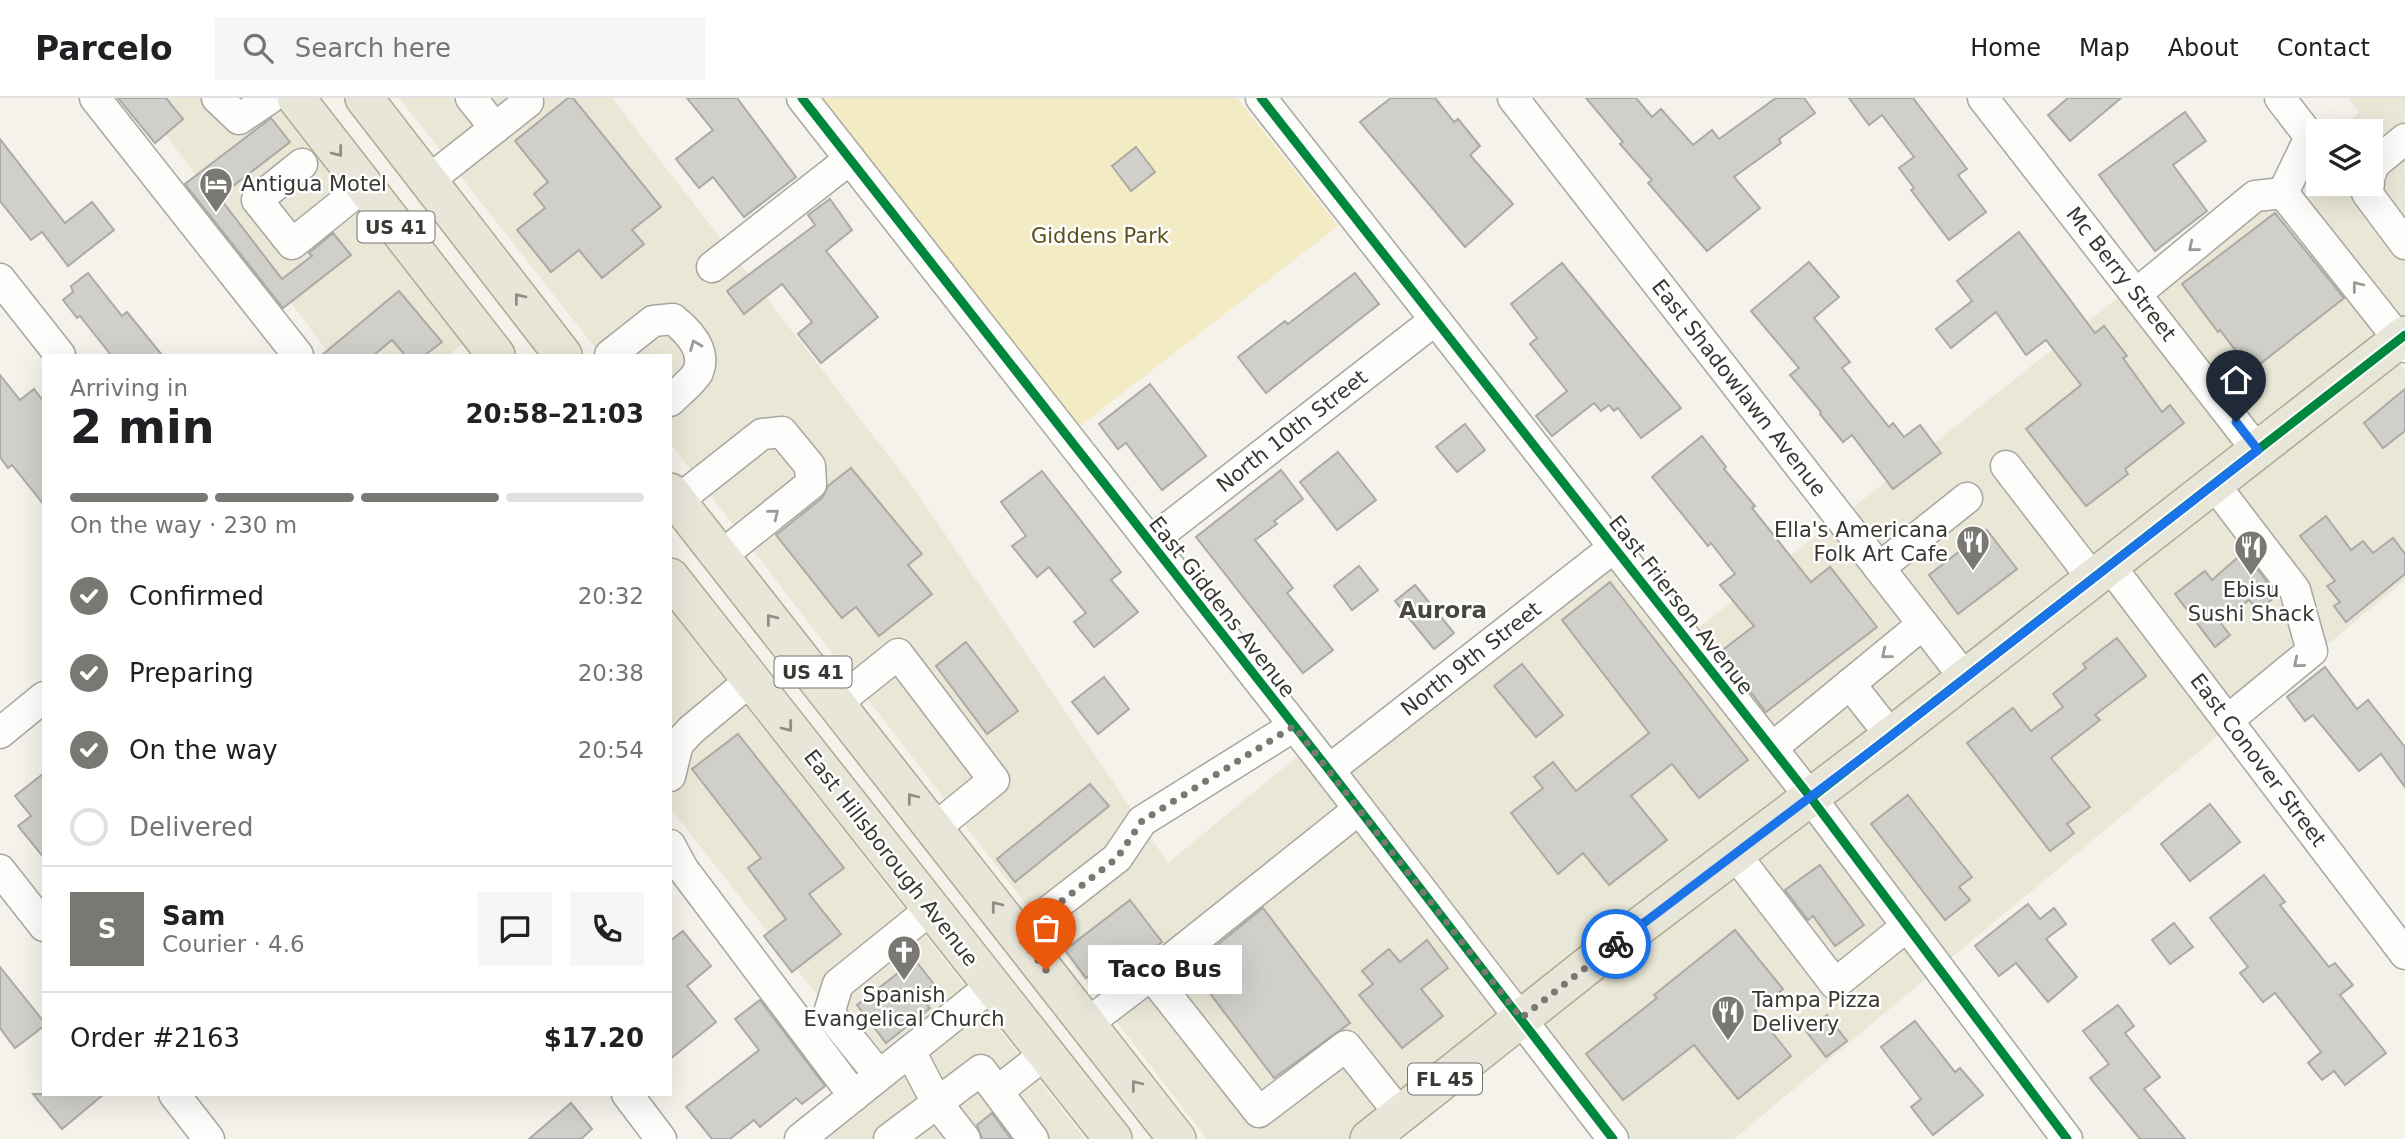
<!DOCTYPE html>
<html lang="en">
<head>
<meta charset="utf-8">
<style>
	:root { --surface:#fff; --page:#f6f6f6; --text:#202124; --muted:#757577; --line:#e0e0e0; --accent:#7a7872 }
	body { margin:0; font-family:"DejaVu Sans",sans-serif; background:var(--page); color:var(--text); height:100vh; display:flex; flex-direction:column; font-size:26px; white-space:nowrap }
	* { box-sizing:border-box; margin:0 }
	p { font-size:23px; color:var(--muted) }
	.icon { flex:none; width:38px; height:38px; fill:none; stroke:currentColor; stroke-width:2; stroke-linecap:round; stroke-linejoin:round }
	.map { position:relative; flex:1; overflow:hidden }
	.sheet { position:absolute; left:42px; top:256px; width:630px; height:742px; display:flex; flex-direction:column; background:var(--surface); border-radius:0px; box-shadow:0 7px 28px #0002 }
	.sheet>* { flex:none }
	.buttons { position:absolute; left:2306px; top:21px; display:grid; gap:14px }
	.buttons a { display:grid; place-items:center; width:77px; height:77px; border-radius:0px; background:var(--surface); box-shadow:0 7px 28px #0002; font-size:35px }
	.pin { position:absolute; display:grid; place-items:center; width:60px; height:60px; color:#fff; margin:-72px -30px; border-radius:50% 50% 50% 0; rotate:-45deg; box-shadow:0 0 7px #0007 }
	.pin .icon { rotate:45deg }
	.courier { position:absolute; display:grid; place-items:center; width:70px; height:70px; margin:-35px; border:5px solid #1a73e8; border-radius:50%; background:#fff; color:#222; box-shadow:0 2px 9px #0007 }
	.bubble { position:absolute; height:49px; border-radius:0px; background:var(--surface); box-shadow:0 7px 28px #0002; font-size:23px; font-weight:600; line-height:49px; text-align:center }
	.headline em { font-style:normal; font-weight:600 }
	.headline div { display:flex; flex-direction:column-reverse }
	.headline { display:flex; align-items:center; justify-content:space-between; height:119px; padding:0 28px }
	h1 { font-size:46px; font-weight:600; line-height:52px }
	.bar { display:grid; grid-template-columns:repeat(4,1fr); gap:10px 7px; align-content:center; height:84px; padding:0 28px }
	.bar i { height:9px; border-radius:5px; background:var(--line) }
	.bar .selected { background:var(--accent) }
	.bar p { grid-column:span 4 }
	.line { display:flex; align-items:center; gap:18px; padding:0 28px; border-top:2px solid var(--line) }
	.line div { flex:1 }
	.round { display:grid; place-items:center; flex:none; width:74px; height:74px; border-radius:0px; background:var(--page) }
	ol { padding:0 28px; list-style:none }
	li { display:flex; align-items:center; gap:21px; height:77px }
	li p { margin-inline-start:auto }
	li .icon { padding:7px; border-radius:50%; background:var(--accent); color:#fff; stroke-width:4 }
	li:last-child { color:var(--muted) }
	li i { width:38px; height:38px; border:4px solid var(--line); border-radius:50% }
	header { display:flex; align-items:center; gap:42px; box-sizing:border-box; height:98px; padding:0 35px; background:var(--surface); border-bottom:2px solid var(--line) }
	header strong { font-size:33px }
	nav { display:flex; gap:38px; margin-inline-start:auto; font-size:24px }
	.search { width:490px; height:63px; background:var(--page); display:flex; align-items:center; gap:18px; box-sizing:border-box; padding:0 24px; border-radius:0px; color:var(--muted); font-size:26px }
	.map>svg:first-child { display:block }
	.built { fill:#eae7d7 }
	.green { fill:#f3ebc3 }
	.building { fill:#d1cfca; stroke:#abaaa5; stroke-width:2 }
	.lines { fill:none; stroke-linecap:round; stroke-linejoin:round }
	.minor-casing { stroke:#a7a6a0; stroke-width:33 }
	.major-casing { stroke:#aeaa91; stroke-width:40 }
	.minor { stroke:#fdfdfc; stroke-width:30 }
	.major { stroke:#e8e6d9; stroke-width:37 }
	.cycleway-casing { stroke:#fff; stroke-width:13 }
	.cycleway { stroke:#00873e; stroke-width:9 }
	.oneway { stroke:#908e85 }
	.oneway2 { stroke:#9a9a96 }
	.done { stroke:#7a7872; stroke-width:7; stroke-dasharray:0 12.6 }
	.route { stroke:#1a73e8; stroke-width:9 }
	.labels { text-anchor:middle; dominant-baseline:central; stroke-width:5; stroke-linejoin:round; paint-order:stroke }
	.shield { fill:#fff; stroke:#74736f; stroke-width:2 }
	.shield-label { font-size:19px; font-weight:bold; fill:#383731 }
	.poi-label { font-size:21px; fill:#383731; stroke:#fff; text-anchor:start }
	.park-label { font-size:21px; fill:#5c5118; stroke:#fff }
	.street-label { font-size:21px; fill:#383731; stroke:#fff }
	.neighbourhood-label { font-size:23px; font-weight:bold; fill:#49473c; stroke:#fff }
</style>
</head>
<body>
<header>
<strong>Parcelo</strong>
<div class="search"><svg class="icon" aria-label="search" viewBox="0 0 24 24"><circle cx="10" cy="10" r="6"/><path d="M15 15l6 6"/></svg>Search here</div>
<nav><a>Home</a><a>Map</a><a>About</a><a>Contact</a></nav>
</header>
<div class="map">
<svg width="2405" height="1041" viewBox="0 0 2405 1041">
	<rect width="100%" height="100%" fill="#f4f2ea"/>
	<g class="built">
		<polygon points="138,0 270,0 463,246 448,257 330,257"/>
		<polygon points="399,0 612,0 915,392 1168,765 1299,657 1502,919 1348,1041 1207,1041 670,345 670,257 601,257"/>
		<polygon points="2348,0 2405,0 2405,221 2261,333 2142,180 2319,45 2319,86 2371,86 2371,33 2335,33 2359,15"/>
		<polygon points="2120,198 2238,350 1969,562 1851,411"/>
		<polygon points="2396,261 2405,273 2405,482 2242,618 2129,469"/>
		<polygon points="1828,428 1946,579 1814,681 1696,532"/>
		<polygon points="1610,469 1792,698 1524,901 1348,674"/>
		<polygon points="2107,486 2220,636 1950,861 1830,701"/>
		<polygon points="670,511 967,891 872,967 670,710"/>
		<polygon points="1807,718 1928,879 1734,1041 1631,1041 1540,921"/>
		<polygon points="983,911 1085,1041 821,1041"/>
	</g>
	<polygon class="green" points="814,0 1237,0 1338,128 1075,332"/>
	<g class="building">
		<polygon points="118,0 166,0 183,21 155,45"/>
		<polygon points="568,0 573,0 661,109 632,132 644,146 602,180 579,152 551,174 517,132 545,110 534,96 548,84 515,43"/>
		<polygon points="687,0 737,0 796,79 744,119 713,79 699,90 676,61 713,32"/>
		<polygon points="1391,0 1435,0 1454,24 1458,21 1480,48 1470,57 1513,106 1465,149 1360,24"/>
		<polygon points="1586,0 1636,0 1652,19 1661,11 1693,47 1712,32 1719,41 1776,0 1804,0 1815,15 1779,41 1781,45 1734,79 1760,110 1707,153 1648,85 1652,82 1620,46 1623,44"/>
		<polygon points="1849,0 1913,0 1967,71 1958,77 1986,114 1949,142 1911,92 1914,90 1899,70 1914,59 1882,17 1869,27"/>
		<polygon points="2068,0 2121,0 2070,43 2048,17"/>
		<polygon points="2185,14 2206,43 2173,67 2207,113 2155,153 2099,77"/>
		<polygon points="271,20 290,44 219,99 282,181 312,158 309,155 333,135 351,157 283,210 185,86"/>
		<polygon points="0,41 65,125 92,104 114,132 68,168 42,134 31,142 0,103"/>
		<polygon points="1136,49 1155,74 1131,93 1112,68"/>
		<polygon points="830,101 852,132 826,153 878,219 821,265 798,236 812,224 782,186 744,216 727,193 815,127 808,117"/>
		<polygon points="2275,115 2344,200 2251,273 2220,232 2218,234 2182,186"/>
		<polygon points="2019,134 2095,235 2104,228 2127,258 2123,260 2162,314 2170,307 2184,325 2125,371 2128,376 2086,408 2026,331 2081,287 2046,242 2026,257 1996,214 1951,250 1936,231 1972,203 1957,183"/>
		<polygon points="1809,164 1839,199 1814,220 1850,264 1842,270 1889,329 1893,325 1904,339 1920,327 1941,355 1893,391 1852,337 1843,344 1820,316 1821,314 1790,277 1799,270 1751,213"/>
		<polygon points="1562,165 1681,310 1641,340 1618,310 1614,313 1609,307 1601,313 1594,305 1552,338 1536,318 1567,293 1530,246 1537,240 1511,206"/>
		<polygon points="88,175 122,218 127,214 162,257 111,257 80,218 77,220 63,202 73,194 71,188"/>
		<polygon points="1355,175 1379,206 1266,295 1238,259 1285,223 1288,226"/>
		<polygon points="399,193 442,244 425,257 405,257 392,242 374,257 322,257"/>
		<polygon points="0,277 20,302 34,291 44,304 44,407 12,367 8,370 0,359"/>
		<polygon points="1150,286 1206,358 1162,392 1126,345 1118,351 1099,326"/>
		<polygon points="2405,291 2405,333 2383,350 2364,325"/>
		<polygon points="1465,326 1485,352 1457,374 1436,349"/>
		<polygon points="1702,338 1726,369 1724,371 1755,408 1752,410 1811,484 1830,469 1877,529 1766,614 1720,554 1754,528 1720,487 1735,476 1711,445 1708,448 1652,379"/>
		<polygon points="1338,354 1376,402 1337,432 1300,384"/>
		<polygon points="851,370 922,456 908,467 932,496 879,538 856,509 842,520 776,437 822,400 828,388"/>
		<polygon points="1281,372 1303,401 1274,423 1277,426 1255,442 1293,490 1287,495 1333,552 1303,575 1196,439"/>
		<polygon points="1042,373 1121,474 1111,482 1138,514 1094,549 1074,524 1086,515 1049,469 1037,479 1012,448 1026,438 1001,404"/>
		<polygon points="2326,418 2351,452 2363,443 2373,455 2393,440 2405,456 2405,476 2346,524 2334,508 2340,504 2327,488 2335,483 2300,438"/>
		<polygon points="1987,432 2017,471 1958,516 1929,477"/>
		<polygon points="2244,454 2277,497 2258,513 2249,502 2220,524 2230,537 2215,549 2175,496 2205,473 2212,482"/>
		<polygon points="1359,468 1378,492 1352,512 1334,488"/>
		<polygon points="1610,484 1748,662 1699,700 1672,666 1631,698 1667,742 1609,787 1583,755 1558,776 1511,715 1543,690 1534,679 1553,664 1576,693 1649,635 1562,522"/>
		<polygon points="1415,487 1454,535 1434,551 1395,503"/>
		<polygon points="2117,540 2146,578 2095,617 2100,622 2051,660 2090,709 2067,726 2074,735 2050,753 1967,645 2013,610 2031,633 2063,609 2053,596 2086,570 2083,566"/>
		<polygon points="966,544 1018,613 987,636 936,568"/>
		<polygon points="1522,566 1563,617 1536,639 1494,588"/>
		<polygon points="2325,569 2357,611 2368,602 2405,649 2405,689 2381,656 2359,673 2313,617 2305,623 2287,599"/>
		<polygon points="1104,579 1129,611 1098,636 1072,604"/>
		<polygon points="738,636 844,770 809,796 841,836 792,874 764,838 786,821 748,770 761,760 692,671"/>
		<polygon points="44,675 44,760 18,728 31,718 15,698"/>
		<polygon points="1090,686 1109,708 1015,784 997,761"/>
		<polygon points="1908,697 1972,779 1959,789 1970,802 1945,822 1871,726"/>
		<polygon points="2210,706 2240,744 2190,783 2161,746"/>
		<polygon points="1820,767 1864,827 1835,848 1813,818 1808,822 1785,792"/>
		<polygon points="2264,777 2285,804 2280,807 2329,869 2335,865 2353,887 2340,897 2386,955 2345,987 2334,973 2322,982 2308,965 2321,954 2275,895 2263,904 2240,875 2248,869 2210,820"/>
		<polygon points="1130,802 1162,844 1129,869 1119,855 1086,880 1065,852"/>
		<polygon points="2028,806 2040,821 2054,810 2066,826 2046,841 2077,879 2048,904 2016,865 1999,878 1975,848"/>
		<polygon points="1263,810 1350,925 1274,980 1190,869"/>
		<polygon points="2174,825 2193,849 2170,866 2152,842"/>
		<polygon points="1735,832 1783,891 1755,913 1791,958 1738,1001 1694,947 1623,1002 1586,956 1657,900 1654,897"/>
		<polygon points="683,833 711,868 687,888 716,924 670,961 670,843"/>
		<polygon points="1427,842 1448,870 1421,891 1443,918 1402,950 1359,897 1373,886 1362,873 1389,851 1400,864"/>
		<polygon points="915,862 934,886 920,898 930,910 886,945 857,907"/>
		<polygon points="0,869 44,924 44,928 15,950 0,930"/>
		<polygon points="760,902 825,988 802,1006 796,1000 760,1029 754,1022 730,1041 712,1041 686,1009 759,952 735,921"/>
		<polygon points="2118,907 2134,928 2125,935 2160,979 2144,991 2185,1041 2140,1041 2090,980 2109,966 2083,933"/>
		<polygon points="1827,917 1847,943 1826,959 1806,933"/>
		<polygon points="1915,923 1955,974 1960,970 1983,997 1933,1037 1911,1009 1921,1001 1881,949"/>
		<polygon points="33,996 104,996 62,1031"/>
		<polygon points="571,1005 592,1031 581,1041 529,1041"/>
		<polygon points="992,1015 1011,1041 982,1041 977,1027"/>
	</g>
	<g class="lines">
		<g class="minor-casing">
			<g id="minor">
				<polyline points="95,0 298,257"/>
				<polyline points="217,0 239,21 270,0"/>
				<polyline points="471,0 495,30"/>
				<polyline points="802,0 1329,672 1613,1041"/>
				<polyline points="1261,0 1811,700 2067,1041"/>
				<polyline points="1513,0 1965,580"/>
				<polyline points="1983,0 2257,352"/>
				<polyline points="2280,0 2310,39 2283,95"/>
				<polyline points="302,66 257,102 292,146 364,88"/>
				<polyline points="2371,75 2373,67 2405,41"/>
				<polyline points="428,83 528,4"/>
				<polyline points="2369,86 2367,95 2405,146"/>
				<polyline points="712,169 850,61"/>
				<polyline points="0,181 60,257"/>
				<polyline points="2136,196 2255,98 2283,95 2405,249"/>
				<path d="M610 257 653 223 673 221C688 233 707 252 698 274 694 282 677 296 670 303"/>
				<polyline points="2006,368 2093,481"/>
				<polyline points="2214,386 2295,492 2312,553 2228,622"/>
				<polyline points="677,403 762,336 782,334 810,368 811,386 721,458"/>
				<polyline points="1150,444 1435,222"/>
				<polyline points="2110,468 2405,856"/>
				<polyline points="1879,470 1967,400"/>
				<polyline points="1850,586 1891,638"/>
				<polyline points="837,605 898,556 994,682 935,730"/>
				<polyline points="0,635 44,599"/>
				<polyline points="1772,650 1923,526"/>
				<polyline points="1329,672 1613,450"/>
				<polyline points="670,678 678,646 691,632 751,582"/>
				<polyline points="670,747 683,771 854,998"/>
				<polyline points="1735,756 1835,886 1907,828"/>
				<polyline points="0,772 44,828"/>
				<polyline points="1018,837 1117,760 1142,723 1294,628"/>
				<polyline points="1151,877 1359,711"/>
				<polyline points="1088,925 1151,877 1259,1014 1346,948 1400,1016"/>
				<polyline points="910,953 937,1005 965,1041"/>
				<polyline points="879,977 829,915 838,886 931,811"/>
				<polyline points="998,993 1045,956"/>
				<polyline points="174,996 209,1041"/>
				<polyline points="627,996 661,1041"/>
				<polyline points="800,1041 991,888"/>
				<polyline points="889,1041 981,972 1033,1041"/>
			</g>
		</g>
		<g class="major-casing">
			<g id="major">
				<polyline points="296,0 496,257"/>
				<polyline points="364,0 563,257"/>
				<polyline points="670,394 1177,1041"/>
				<polyline points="670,479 1113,1041"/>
				<polyline points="1369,1041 1591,865 1891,638 2405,237"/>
			</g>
		</g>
		<use href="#minor" class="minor"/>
		<use href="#major" class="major"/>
		<g class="cycleway-casing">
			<g id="cycleway">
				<polyline points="802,0 1329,672 1613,1041"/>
				<polyline points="1261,0 1811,700 2067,1041"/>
				<polyline points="1811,700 2405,237"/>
			</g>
		</g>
		<use href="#cycleway" class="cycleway"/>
	</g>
	<defs><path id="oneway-chevron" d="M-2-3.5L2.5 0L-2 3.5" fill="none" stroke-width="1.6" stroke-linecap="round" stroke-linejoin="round" transform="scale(1.75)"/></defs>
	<g class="oneway">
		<use href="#oneway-chevron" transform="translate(338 54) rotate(52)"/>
		<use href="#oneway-chevron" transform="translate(519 200) rotate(-128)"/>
		<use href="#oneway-chevron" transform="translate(771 521) rotate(-128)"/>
		<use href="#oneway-chevron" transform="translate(788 629) rotate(52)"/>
		<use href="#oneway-chevron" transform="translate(912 700) rotate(-128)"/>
		<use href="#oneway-chevron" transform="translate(996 808) rotate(-128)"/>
		<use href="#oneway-chevron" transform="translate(1136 987) rotate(-128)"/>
	</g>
	<g class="oneway2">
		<use href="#oneway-chevron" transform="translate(2193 149) rotate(141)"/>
		<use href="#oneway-chevron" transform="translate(2357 188) rotate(-128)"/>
		<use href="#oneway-chevron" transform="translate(695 247) rotate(-112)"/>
		<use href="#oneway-chevron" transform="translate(774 416) rotate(-39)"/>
		<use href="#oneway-chevron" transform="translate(1886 556) rotate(141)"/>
		<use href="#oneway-chevron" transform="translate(2298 565) rotate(140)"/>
	</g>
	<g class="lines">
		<polyline class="done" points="1046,872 1018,837 1117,760 1142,723 1294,628 1521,920 1616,846"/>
		<polyline class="route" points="1616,846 1891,638 2258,352 2236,324"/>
	</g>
	<defs>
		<g id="hotel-pin" transform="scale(1.75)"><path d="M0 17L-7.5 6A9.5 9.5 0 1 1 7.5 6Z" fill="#7a7872" stroke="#fff"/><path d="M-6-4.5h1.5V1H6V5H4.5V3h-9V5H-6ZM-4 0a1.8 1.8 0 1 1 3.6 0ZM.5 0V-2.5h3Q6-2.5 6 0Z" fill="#fff"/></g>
		<g id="restaurant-pin" transform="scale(1.75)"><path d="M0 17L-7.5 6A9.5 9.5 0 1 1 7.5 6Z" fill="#7a7872" stroke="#fff"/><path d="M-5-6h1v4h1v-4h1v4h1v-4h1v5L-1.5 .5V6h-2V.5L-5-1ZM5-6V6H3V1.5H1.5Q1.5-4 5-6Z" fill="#fff"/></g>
		<g id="church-pin" transform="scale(1.75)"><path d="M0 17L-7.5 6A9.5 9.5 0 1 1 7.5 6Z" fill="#7a7872" stroke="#fff"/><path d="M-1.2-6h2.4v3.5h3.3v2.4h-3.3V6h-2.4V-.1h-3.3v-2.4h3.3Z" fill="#fff"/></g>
	</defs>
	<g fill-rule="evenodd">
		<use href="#hotel-pin" x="216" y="86"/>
		<use href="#restaurant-pin" x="1973" y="444"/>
		<use href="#restaurant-pin" x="2251" y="449"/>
		<use href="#church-pin" x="904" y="854"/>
		<use href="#restaurant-pin" x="1728" y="914"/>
	</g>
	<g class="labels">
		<g class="shield">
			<rect x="357.5" y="113.5" width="77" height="31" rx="5"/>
			<rect x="774.5" y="558.5" width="77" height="31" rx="5"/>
			<rect x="1408" y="965.5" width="74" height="31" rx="5"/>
		</g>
		<g class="shield-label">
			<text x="396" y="129">US 41</text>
			<text x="813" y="574">US 41</text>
			<text x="1445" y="981">FL 45</text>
		</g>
		<g class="poi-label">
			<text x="241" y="86">Antigua Motel</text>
			<text x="1948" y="432" text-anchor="end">Ella's Americana<tspan x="1948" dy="24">Folk Art Cafe</tspan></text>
			<text x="2251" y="492" text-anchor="middle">Ebisu<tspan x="2251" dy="24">Sushi Shack</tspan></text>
			<text x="904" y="897" text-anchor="middle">Spanish<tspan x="904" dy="24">Evangelical Church</tspan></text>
			<text x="1752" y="902">Tampa Pizza<tspan x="1752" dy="24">Delivery</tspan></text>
		</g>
		<g class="park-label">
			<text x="1100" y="138">Giddens Park</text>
		</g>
		<g class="street-label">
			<text transform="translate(2121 176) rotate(52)">Mc Berry Street</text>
			<text transform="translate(1739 290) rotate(52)">East Shadowlawn Avenue</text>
			<text transform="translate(1292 333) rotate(-38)">North 10th Street</text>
			<text transform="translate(1681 507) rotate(52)">East Frierson Avenue</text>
			<text transform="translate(1222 509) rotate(52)">East Giddens Avenue</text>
			<text transform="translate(1471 561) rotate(-38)">North 9th Street</text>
			<text transform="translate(2258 662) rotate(53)">East Conover Street</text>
			<text transform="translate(891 760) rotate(52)">East Hillsborough Avenue</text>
		</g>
		<g class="neighbourhood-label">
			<text x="1443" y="512">Aurora</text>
		</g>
	</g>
</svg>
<div class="buttons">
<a><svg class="icon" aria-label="layers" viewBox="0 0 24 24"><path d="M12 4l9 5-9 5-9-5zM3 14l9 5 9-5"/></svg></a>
</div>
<div class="pin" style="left:1046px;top:872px;background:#ea580c"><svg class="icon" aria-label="bag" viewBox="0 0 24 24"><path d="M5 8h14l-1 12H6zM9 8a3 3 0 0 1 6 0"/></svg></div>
<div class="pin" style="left:2236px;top:324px;background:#1f2937"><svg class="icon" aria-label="home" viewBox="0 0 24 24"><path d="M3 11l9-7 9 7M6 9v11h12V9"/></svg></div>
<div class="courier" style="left:1616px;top:846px"><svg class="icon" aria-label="bike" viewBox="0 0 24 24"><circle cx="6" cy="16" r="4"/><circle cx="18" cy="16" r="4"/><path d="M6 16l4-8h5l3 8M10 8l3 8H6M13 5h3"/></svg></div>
<div class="bubble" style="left:1088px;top:847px;width:154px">Taco Bus</div>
<section class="sheet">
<div class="headline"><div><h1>2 min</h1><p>Arriving in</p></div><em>20:58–21:03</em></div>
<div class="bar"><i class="selected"></i><i class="selected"></i><i class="selected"></i><i></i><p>On the way · 230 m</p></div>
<ol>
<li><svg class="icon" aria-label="check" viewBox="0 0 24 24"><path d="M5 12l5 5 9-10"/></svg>Confirmed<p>20:32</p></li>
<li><svg class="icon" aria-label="check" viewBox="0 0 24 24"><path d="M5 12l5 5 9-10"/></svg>Preparing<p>20:38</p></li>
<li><svg class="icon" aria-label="check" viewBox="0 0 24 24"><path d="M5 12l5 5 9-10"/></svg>On the way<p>20:54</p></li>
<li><i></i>Delivered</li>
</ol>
<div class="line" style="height:126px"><b class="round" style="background:var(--accent);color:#fff">S</b><div><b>Sam</b><p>Courier · 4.6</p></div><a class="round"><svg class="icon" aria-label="chat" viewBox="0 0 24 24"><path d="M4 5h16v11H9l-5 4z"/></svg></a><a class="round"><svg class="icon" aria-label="phone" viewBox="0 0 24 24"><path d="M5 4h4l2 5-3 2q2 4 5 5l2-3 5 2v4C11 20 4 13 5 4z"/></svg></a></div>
<div class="line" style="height:91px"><div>Order #2163</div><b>$17.20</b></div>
</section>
</div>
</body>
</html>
